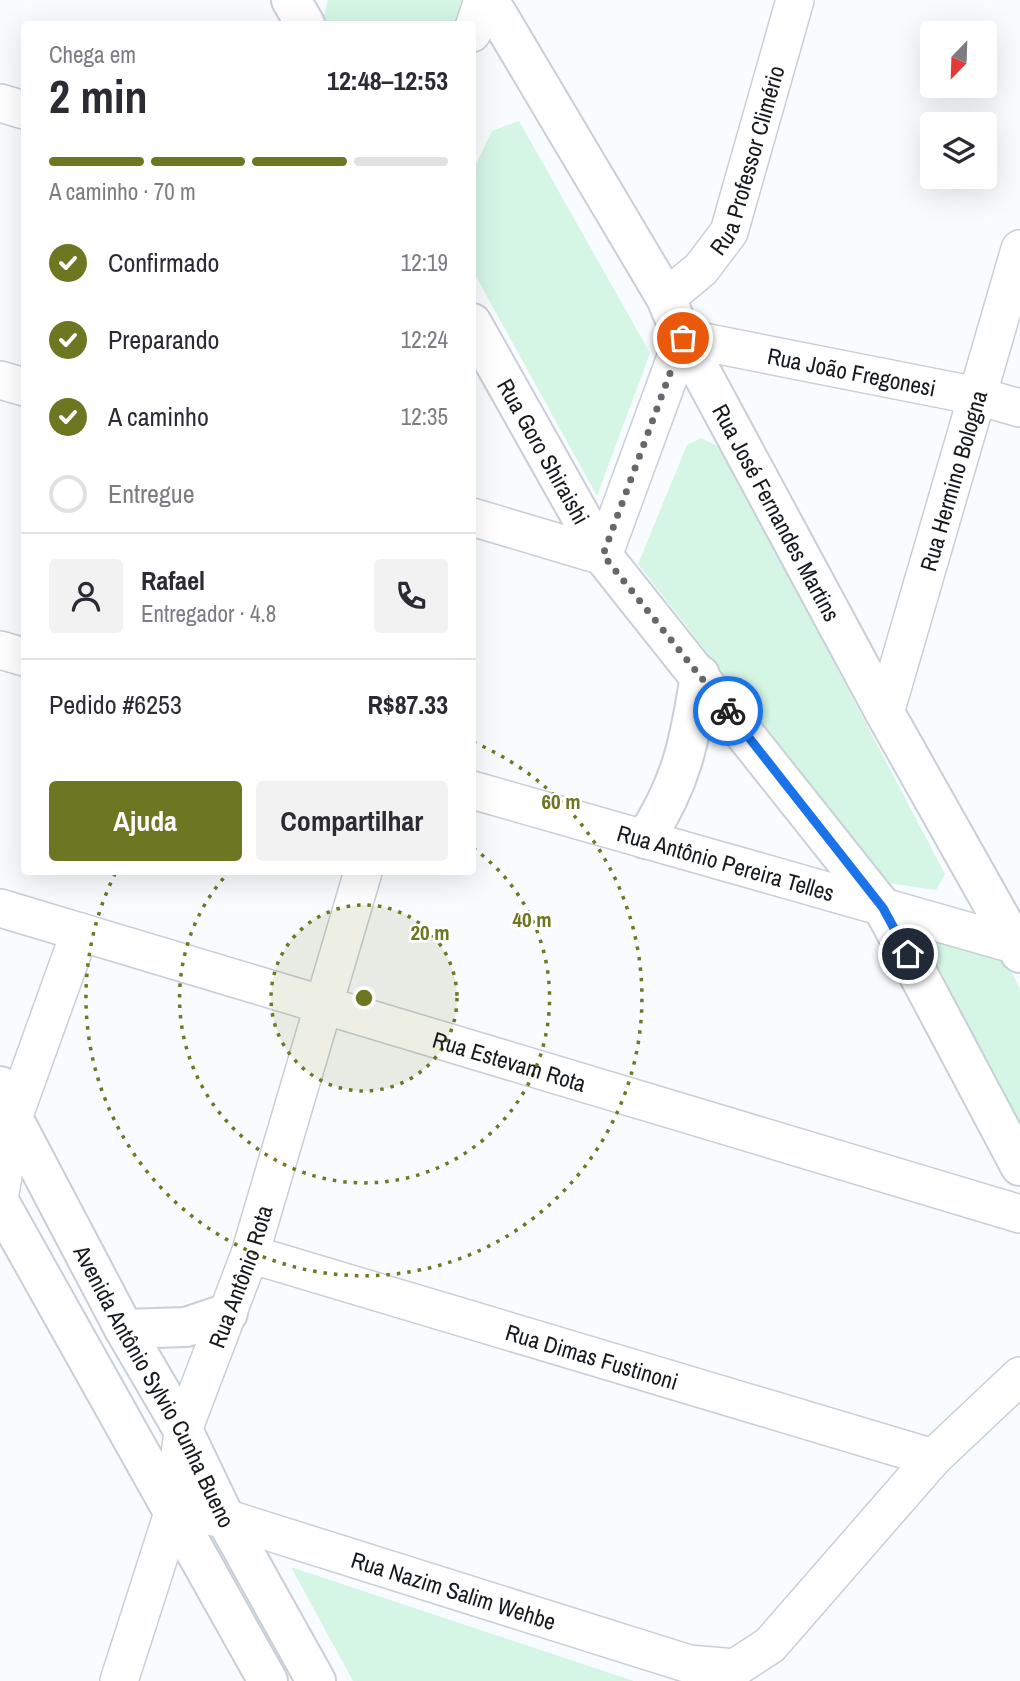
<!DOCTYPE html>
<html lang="pt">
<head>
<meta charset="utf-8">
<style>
	:root { --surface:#fff; --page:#f2f2f3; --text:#2b2b33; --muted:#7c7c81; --line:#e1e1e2; --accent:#6d7620 }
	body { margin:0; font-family:"Archivo Narrow",sans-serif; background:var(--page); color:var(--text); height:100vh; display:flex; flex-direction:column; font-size:26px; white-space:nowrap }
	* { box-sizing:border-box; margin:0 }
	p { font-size:23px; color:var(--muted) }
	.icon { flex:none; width:38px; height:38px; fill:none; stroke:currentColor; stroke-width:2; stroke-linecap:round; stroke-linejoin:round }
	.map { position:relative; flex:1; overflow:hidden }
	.side { position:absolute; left:21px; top:21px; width:455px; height:854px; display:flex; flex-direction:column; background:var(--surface); border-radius:7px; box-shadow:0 7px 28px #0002 }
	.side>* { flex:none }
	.needle { width:46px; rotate:203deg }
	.tools { position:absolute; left:920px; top:21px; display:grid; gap:14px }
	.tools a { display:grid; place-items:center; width:77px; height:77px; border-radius:7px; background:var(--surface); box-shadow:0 7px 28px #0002; font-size:35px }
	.pin { position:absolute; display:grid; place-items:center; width:60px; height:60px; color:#fff; margin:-30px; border:4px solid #fff; border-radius:50%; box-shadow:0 2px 7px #0007 }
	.courier { position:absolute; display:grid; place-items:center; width:70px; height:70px; margin:-35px; border:5px solid #1a73e8; border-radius:50%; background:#fff; color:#222; box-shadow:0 2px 9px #0007 }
	.headline em { font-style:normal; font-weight:800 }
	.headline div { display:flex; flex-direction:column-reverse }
	.headline { display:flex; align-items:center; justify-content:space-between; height:119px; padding:0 28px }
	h1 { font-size:46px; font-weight:800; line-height:52px }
	.bar { display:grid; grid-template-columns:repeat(4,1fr); gap:10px 7px; align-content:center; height:84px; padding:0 28px }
	.bar i { height:9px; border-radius:5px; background:var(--line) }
	.bar .current { background:var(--accent) }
	.bar p { grid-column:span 4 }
	.line { display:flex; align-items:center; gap:18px; padding:0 28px; border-top:2px solid var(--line) }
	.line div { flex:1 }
	.round { display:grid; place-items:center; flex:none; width:74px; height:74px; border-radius:7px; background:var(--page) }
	ol { padding:0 28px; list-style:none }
	li { display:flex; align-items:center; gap:21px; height:77px }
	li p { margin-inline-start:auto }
	li .icon { padding:7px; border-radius:50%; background:var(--accent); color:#fff; stroke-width:4 }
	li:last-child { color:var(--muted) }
	li i { width:38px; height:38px; border:4px solid var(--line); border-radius:50% }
	.action { display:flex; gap:14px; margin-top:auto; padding:14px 28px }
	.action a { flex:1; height:80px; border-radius:7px; background:var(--accent); color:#fff; font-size:28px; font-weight:800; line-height:80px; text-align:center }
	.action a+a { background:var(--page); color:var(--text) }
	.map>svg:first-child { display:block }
	.green { fill:#d5f5e5 }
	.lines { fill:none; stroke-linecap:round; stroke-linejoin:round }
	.minor-casing { stroke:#c8cfd7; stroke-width:40 }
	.tertiary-casing { stroke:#c8cfd7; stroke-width:42 }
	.minor { stroke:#fff; stroke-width:37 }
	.tertiary { stroke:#fff; stroke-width:38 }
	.done { stroke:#66696c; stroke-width:7; stroke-dasharray:0 12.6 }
	.route { stroke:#1a73e8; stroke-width:9 }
	.ring { fill:none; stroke:#6d7620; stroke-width:3.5; stroke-dasharray:3.5 7 }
	.labels { text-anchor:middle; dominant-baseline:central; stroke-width:5; stroke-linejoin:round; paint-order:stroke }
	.street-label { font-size:23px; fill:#171a1d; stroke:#fff }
	.centre { fill:#6d7620; stroke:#fff; stroke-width:3.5 }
	.ring-label { font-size:21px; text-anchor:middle; font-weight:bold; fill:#6d7620; stroke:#fff; stroke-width:5; stroke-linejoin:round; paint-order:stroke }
</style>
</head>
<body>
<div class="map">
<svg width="1020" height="1681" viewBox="0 0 1020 1681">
	<rect width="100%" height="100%" fill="#f9fcff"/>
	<g class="green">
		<polygon points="328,0 466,0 458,24 327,24 323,18"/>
		<polygon points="519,121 650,353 597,496 473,271 473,170 492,131"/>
		<polygon points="701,438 721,448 945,874 936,890 887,883 638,564 687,445"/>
		<polygon points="915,930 1004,957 1020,989 1020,1130"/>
		<polygon points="291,1567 634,1681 353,1681"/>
	</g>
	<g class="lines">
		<g class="minor-casing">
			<g id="minor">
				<polyline points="472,33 483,0"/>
				<polyline points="0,103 24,110"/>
				<path id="s1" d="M666 298 701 269 729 232 795 0"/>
				<polyline points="0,380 24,387"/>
				<path id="s2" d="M472 517 603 556 683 338 977 396 1020 408"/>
				<polyline points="0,650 24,657"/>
				<path id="s3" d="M885 713 1020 249"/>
				<path id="s4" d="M472 790 1020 946"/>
				<path id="s5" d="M0 908 1020 1214"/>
				<polyline points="0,1193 13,1118 80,932"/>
				<path id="s6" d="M250 1254 933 1458"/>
				<path id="s7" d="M173 1513 225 1518 689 1664 735 1668 770 1645 933 1458 1020 1376"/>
				<path id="s8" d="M119 1681 173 1513 183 1430 250 1254 363 872"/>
			</g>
		</g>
		<g class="tertiary-casing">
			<g id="tertiary">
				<polyline points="291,0 305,24"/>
				<path id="s9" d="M489 0 666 298 683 338 885 713 1020 953"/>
				<path id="s10" d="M472 323 603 556 883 908 1020 1166"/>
				<path d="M645 839C682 783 690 740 700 675"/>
				<path id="s11" d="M0 1086 13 1118 124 1329 183 1430 225 1518 316 1681"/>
				<polyline points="0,1203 268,1681"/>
				<polyline points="124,1329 186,1327 228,1313"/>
			</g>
		</g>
		<use href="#minor" class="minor"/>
		<use href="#tertiary" class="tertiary"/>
	</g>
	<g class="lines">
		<polyline class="done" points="683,338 603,555 728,711"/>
		<polyline class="route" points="728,711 883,908 908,954"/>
	</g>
	<circle cx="364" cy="998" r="93" fill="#6d7620" fill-opacity=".12"/>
	<g class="ring">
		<circle cx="364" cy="998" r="93"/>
		<path d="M473 848A185 185 0 1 1 229 872"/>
		<path d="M473 742A278 278 0 1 1 116 872"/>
	</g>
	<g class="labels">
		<g class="street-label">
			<text stroke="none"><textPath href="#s1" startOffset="166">Rua Professor Climério</textPath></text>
			<text stroke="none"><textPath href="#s2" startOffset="541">Rua João Fregonesi</textPath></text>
			<text stroke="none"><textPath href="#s10" startOffset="147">Rua Goro Shiraishi</textPath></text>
			<text stroke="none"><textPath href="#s3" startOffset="242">Rua Hermino Bologna</textPath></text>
			<text stroke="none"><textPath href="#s9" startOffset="588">Rua José Fernandes Martins</textPath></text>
			<text stroke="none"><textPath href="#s4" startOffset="264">Rua Antônio Pereira Telles</textPath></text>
			<text stroke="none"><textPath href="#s5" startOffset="532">Rua Estevam Rota</textPath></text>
			<text stroke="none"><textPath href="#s8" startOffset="424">Rua Antônio Rota</textPath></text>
			<text stroke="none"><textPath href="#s6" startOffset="357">Rua Dimas Fustinoni</textPath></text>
			<text stroke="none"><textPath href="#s11" startOffset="338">Avenida Antônio Sylvio Cunha Bueno</textPath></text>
			<text stroke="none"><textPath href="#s7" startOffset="292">Rua Nazim Salim Wehbe</textPath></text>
		</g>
	</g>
	<circle cx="364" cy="998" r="10" class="centre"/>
	<g class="ring-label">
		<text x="561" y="809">60 m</text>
		<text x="532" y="927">40 m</text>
		<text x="430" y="940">20 m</text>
	</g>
</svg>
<div class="tools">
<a><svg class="needle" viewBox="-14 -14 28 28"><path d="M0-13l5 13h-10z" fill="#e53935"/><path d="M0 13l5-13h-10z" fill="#7c7c81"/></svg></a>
<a><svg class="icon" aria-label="layers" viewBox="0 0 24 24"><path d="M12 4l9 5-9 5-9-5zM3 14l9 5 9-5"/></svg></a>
</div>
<div class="pin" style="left:683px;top:338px;background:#ea580c"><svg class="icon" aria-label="bag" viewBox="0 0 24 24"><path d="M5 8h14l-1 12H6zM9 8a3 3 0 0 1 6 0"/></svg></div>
<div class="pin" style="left:908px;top:954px;background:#1f2937"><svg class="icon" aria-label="home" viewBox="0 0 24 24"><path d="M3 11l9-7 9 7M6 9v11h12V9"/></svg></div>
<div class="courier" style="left:728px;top:711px"><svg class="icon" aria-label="bike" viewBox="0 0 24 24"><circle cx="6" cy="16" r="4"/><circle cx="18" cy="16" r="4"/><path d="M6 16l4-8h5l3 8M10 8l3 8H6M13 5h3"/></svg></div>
<section class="side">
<div class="headline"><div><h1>2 min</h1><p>Chega em</p></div><em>12:48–12:53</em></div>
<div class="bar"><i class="current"></i><i class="current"></i><i class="current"></i><i></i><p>A caminho · 70 m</p></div>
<ol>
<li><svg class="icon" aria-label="check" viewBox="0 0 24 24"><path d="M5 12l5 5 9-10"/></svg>Confirmado<p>12:19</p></li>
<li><svg class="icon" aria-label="check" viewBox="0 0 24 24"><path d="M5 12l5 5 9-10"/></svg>Preparando<p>12:24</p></li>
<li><svg class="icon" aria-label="check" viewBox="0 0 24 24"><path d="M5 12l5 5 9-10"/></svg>A caminho<p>12:35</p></li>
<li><i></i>Entregue</li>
</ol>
<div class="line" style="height:126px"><a class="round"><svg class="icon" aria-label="person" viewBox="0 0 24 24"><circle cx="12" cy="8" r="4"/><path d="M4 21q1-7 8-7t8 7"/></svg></a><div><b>Rafael</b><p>Entregador · 4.8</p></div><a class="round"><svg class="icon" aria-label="phone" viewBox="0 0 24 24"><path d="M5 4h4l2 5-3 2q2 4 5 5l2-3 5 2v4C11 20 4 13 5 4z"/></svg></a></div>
<div class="line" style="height:91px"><div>Pedido #6253</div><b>R$87.33</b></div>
<div class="action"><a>Ajuda</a><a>Compartilhar</a></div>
</section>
</div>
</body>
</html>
